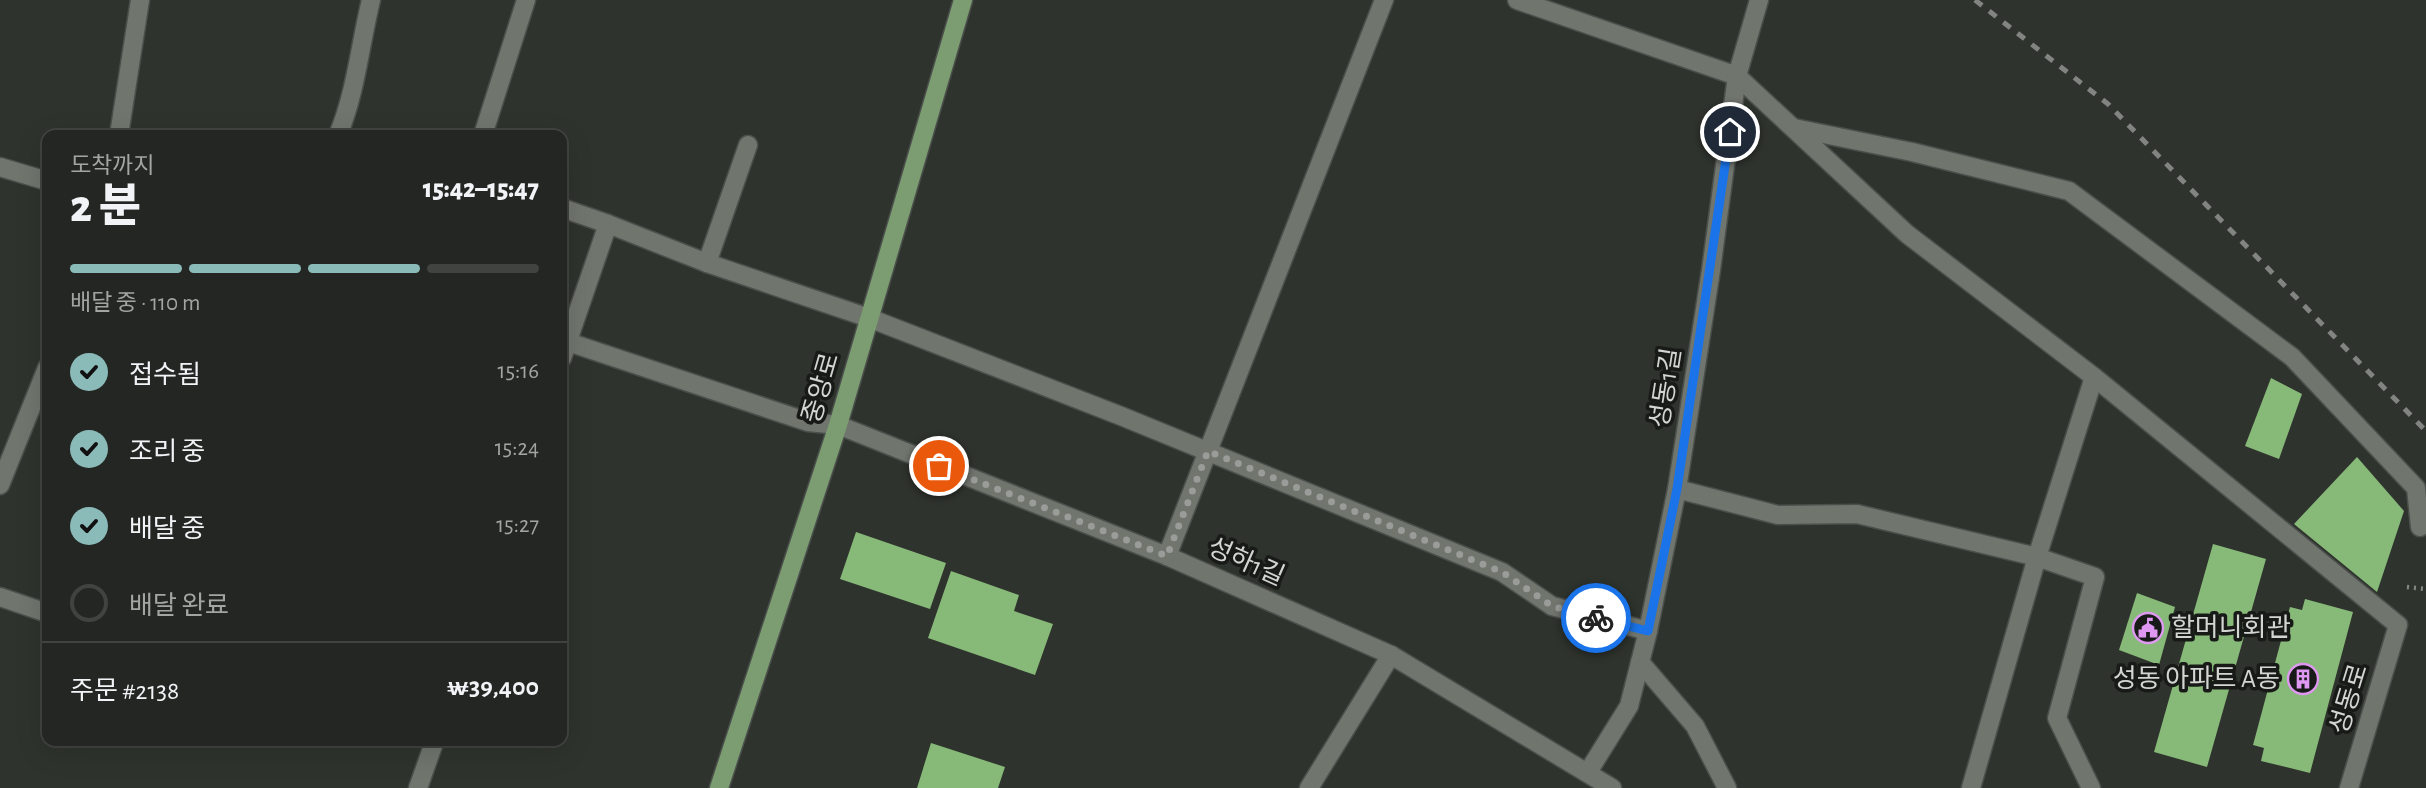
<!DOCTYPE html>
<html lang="ko">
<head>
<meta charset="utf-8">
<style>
	:root { --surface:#232622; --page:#2f322f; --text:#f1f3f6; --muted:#a3a5a5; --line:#404340; --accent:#8bbbb9 }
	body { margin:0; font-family:"Alegreya Sans","Noto Sans KR",sans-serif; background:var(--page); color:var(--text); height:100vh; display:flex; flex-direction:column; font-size:26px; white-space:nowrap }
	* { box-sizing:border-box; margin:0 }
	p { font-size:23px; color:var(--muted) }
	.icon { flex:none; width:38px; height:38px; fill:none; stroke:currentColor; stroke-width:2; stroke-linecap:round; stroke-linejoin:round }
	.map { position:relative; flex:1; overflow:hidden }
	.side { position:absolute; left:42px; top:130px; width:525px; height:616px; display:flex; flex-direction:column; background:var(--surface); border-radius:14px; box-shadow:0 7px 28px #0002,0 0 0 2px var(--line) }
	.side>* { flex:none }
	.pin { position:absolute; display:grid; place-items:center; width:60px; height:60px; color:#fff; margin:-30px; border:4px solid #fff; border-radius:50%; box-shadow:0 2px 7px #0007 }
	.courier { position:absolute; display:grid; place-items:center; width:70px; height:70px; margin:-35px; border:5px solid #1a73e8; border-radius:50%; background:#fff; color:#222; box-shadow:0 2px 9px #0007 }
	.headline em { font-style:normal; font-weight:800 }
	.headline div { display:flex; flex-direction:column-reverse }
	.headline { display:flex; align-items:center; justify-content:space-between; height:119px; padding:0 28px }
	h1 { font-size:46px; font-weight:800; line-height:52px }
	.bar { display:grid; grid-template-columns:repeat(4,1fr); gap:10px 7px; align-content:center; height:84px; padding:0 28px }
	.bar i { height:9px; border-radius:5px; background:var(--line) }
	.bar .current { background:var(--accent) }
	.bar p { grid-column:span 4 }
	.line { display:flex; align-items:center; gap:18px; padding:0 28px; border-top:2px solid var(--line) }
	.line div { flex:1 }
	ol { padding:0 28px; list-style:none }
	li { display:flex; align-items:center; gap:21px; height:77px }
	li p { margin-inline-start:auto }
	li .icon { padding:7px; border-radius:50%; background:var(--accent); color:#111; stroke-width:4 }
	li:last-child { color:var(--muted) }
	li i { width:38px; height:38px; border:4px solid var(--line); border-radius:50% }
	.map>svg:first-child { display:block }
	.building { fill:#87b978 }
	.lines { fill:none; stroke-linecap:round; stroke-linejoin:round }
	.minor-casing { stroke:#4b4f4b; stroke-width:21 }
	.major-casing { stroke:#4b4f4b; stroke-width:21 }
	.path { stroke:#858984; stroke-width:4.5; stroke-dasharray:2 5; stroke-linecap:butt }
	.minor { stroke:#70756e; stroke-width:18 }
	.major { stroke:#7b9d71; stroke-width:18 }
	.rail { stroke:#818480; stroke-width:5; stroke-dasharray:9 9; stroke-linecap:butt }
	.done { stroke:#999c98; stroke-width:7; stroke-dasharray:0 12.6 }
	.route { stroke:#1a73e8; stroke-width:9 }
	.labels { text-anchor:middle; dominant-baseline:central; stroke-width:7; stroke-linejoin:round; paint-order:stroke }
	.street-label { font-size:26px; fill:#d2d5d2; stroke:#181a17 }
	.poi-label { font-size:26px; fill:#d2d5d2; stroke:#181a17; text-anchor:start }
</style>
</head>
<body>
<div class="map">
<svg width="2426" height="788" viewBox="0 0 2426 788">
	<rect width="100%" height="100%" fill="#2f332d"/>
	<g class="building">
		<polygon points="2271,378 2302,394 2279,459 2245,446"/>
		<polygon points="2357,457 2404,511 2377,592 2294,524"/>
		<polygon points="856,532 946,563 930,609 840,579"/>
		<polygon points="2213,544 2266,559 2207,767 2154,752"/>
		<polygon points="951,571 1019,595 1014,611 1053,624 1035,675 928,638"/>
		<polygon points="2137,593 2175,607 2159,665 2119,650"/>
		<polygon points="2305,599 2353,612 2310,773 2261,761 2264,748 2253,745 2290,607 2302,610"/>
		<polygon points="931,743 1005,767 998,788 917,788"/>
	</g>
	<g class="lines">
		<g class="minor-casing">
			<g id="minor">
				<polyline points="1517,0 1737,76 1907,234 2094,377 2398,625 2349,788"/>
				<polyline points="1794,128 1912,152 2069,191 2292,357 2416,488 2420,527"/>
				<polyline points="119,135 140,0"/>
				<path d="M338 135C356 92 360 45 371 0"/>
				<polyline points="483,135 526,0"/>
				<polyline points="0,167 47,181"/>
				<polyline points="562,208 608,224 707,263 869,318 1121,416 1502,572 1552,606 1648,631"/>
				<polyline points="707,263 748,145"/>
				<polyline points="562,340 808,422 838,425 1167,556 1391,655 1612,788"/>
				<polyline points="562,358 608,224"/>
				<polyline points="0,485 47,368"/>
				<polyline points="1677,489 1778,515 1857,514 2037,557 2095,577 2057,718 2091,788"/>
				<polyline points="1167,556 1384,0"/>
				<polyline points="0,597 47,613"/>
				<polyline points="1640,662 1695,726 1727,788"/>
				<polyline points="1588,772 1629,706 1648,631 1677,489 1711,270 1737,76 1759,0"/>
				<polyline points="418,788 435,740"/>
				<polyline points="1309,788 1391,655"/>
				<polyline points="1971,788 2037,557 2094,377"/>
			</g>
		</g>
		<g class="major-casing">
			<polyline id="major" points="719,788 838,425 963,0"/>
		</g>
		<g class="path">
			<polyline points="145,134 161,135"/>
			<polyline points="2407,587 2426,589"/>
		</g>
		<use href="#minor" class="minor"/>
		<use href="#major" class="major"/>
		<polyline class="rail" points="1975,0 2108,104 2426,431"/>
	</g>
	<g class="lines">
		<polyline class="done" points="939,466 1167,556 1208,451 1502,572 1552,606 1596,618"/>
		<polyline class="route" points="1596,618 1648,631 1677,489 1730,132"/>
	</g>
	<defs>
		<g id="civic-ring" transform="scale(1.575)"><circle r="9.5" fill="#181a17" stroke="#de98f2" stroke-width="1.5"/><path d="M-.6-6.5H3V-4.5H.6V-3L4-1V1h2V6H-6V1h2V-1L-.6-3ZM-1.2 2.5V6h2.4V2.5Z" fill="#de98f2"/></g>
		<g id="building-ring" transform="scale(1.575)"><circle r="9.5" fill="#181a17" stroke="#de98f2" stroke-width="1.5"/><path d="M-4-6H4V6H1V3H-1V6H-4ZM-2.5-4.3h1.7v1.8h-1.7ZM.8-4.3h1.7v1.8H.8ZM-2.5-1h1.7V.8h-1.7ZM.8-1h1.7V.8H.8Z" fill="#de98f2"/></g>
	</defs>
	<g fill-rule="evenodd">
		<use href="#civic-ring" x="2148" y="628"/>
		<use href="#building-ring" x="2303" y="679"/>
	</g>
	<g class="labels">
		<g class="street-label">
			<text transform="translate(821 388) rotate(-74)">중앙로</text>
			<text transform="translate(1666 388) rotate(-81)">성동1길</text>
			<text transform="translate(1246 562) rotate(24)">성하1길</text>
			<text transform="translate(2349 699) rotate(-73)">성동로</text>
		</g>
		<g class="poi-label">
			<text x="2171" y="628">할머니회관</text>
			<text x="2280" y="679" text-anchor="end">성동 아파트 A동</text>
		</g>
	</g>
</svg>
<div class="pin" style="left:939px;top:466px;background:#ea580c"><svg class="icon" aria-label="bag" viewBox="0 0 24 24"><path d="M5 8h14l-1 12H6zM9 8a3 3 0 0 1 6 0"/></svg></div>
<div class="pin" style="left:1730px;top:132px;background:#1f2937"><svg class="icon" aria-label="home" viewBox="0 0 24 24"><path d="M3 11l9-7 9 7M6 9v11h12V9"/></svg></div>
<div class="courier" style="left:1596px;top:618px"><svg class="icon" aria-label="bike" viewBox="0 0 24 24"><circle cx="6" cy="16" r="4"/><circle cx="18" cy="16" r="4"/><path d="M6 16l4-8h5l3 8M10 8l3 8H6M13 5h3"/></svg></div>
<section class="side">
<div class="headline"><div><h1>2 분</h1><p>도착까지</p></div><em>15:42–15:47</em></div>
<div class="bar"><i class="current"></i><i class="current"></i><i class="current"></i><i></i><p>배달 중 · 110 m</p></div>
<ol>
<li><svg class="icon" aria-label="check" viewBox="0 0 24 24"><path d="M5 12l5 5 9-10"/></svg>접수됨<p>15:16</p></li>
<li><svg class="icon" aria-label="check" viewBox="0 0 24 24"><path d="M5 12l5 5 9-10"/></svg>조리 중<p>15:24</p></li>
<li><svg class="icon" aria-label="check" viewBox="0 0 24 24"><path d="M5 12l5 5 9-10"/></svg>배달 중<p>15:27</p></li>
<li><i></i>배달 완료</li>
</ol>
<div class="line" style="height:91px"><div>주문 #2138</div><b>₩39,400</b></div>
</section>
</div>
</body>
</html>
